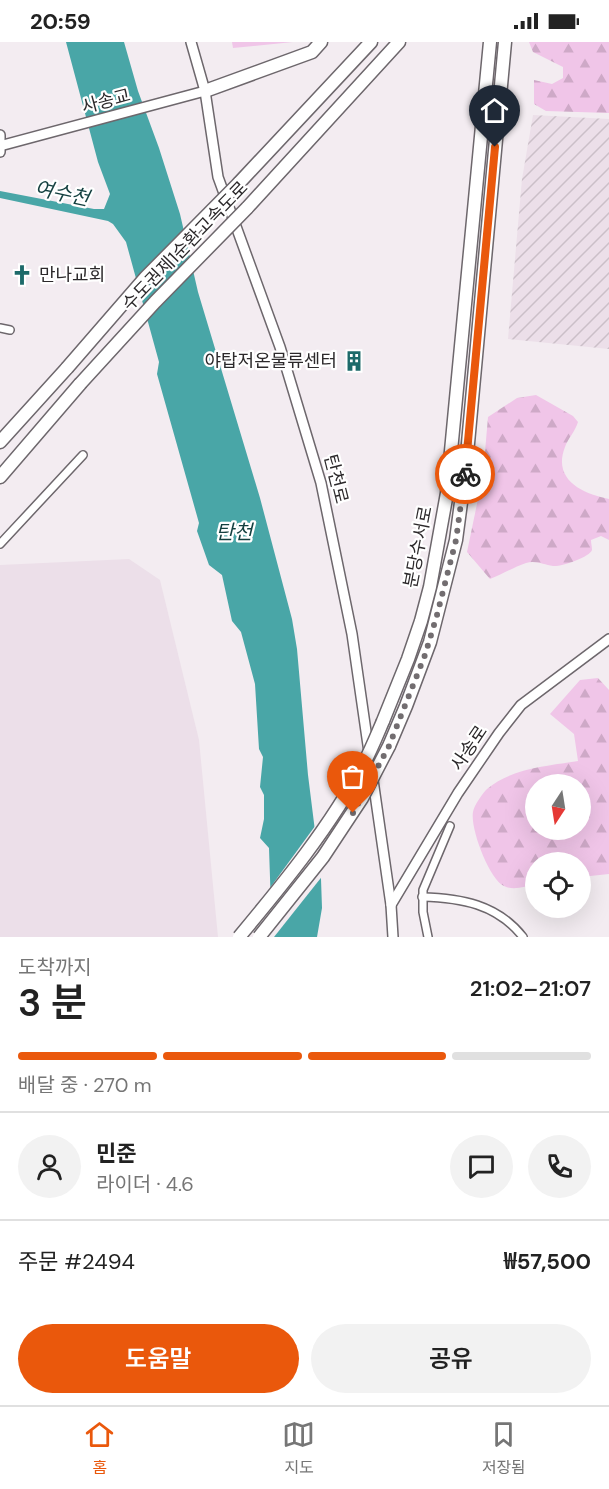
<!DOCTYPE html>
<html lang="ko">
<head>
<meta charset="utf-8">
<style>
	:root { --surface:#fff; --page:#f2f2f2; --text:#222; --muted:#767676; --line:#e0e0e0; --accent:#ea580c }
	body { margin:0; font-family:"DM Sans","Noto Sans KR",sans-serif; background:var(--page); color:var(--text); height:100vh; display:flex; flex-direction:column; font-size:22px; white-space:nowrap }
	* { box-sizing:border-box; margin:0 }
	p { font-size:20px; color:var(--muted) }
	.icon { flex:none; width:33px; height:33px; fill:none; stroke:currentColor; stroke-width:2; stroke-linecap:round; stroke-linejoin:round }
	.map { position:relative; height:895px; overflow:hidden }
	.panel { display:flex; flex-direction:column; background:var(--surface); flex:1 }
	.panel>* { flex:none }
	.needle { width:39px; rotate:192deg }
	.controls { position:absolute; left:525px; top:732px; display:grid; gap:12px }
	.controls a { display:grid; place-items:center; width:66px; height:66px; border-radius:50%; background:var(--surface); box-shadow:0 6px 24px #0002; font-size:30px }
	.pin { position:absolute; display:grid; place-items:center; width:51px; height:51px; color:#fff; margin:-62px -26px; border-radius:50% 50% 50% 0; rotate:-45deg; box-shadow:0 0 6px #0007 }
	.pin .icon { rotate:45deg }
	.courier { position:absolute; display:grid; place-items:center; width:60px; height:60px; margin:-30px; border:4px solid #ea580c; border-radius:50%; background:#fff; color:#222; box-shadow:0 2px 8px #0007 }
	.head em { font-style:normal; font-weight:600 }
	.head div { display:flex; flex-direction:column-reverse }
	.head { display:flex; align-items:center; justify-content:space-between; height:102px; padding:0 18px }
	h1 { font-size:39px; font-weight:600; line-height:45px }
	.bar { display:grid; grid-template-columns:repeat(4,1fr); gap:9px 6px; align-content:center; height:72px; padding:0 18px }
	.bar i { height:8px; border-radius:4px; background:var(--line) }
	.bar .active { background:var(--accent) }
	.bar p { grid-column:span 4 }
	.line { display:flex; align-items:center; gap:15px; padding:0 18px; border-top:2px solid var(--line) }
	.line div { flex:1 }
	.round { display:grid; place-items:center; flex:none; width:63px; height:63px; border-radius:32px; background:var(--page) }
	.button { display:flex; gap:12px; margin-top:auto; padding:12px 18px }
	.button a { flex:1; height:69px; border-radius:36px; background:var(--accent); color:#fff; font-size:24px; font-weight:600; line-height:69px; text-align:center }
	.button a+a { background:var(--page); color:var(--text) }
	.status { display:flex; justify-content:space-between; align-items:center; height:42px; padding:0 30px; background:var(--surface); direction:ltr }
	.status svg { height:16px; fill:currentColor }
	.tabs { display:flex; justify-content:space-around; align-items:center; height:84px; border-top:2px solid var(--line); background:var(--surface); font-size:16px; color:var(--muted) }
	.tabs a { display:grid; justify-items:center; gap:3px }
	.tabs .active { color:var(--accent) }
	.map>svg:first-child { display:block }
	.built { fill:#ecdfe9 }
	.industrial { fill:url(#industrial-furrows) }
	.forest { fill:url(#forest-firs); fill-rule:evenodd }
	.green { fill:#f0c5e8 }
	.water { fill:#49a6a7 }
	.pier { fill:#f3ecf1 }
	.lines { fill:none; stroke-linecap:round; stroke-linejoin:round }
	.street-casing { stroke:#6d676c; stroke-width:10 }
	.secondary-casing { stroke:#6d676c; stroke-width:12 }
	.highway-casing { stroke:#6d676c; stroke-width:15 }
	.street { stroke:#fff; stroke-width:7 }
	.secondary { stroke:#fff; stroke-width:9 }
	.highway { stroke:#fff; stroke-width:12 }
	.highway-bridge-casing { stroke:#6d676c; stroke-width:15; stroke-linecap:butt }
	.highway-bridge { stroke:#fff; stroke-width:12 }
	.done { stroke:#726d70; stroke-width:6; stroke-dasharray:0 10.8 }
	.route { stroke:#ea580c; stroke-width:8 }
	.labels { text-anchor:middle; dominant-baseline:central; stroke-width:4.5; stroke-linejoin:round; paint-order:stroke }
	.street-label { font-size:18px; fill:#2c292b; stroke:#fff }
	.poi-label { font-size:18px; fill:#2c292b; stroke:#fff; text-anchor:start }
	.water-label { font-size:20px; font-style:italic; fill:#133f3f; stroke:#fff }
</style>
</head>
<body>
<div class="status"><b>20:59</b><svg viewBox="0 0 49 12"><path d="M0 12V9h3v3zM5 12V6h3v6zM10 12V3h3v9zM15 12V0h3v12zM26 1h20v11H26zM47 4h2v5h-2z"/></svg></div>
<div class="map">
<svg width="609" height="895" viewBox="0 0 609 895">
	<defs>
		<pattern id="industrial-furrows" width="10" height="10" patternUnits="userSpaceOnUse" patternTransform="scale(1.5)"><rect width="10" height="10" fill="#ecdfe9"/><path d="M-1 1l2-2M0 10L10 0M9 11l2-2" fill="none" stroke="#cbbfc8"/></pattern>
		<pattern id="forest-firs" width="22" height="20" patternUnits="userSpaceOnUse" patternTransform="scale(1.5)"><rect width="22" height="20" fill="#f0c5e8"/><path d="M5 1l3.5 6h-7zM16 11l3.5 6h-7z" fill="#cea9c7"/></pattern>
	</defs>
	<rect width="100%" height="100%" fill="#f3ecf1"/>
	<polygon class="built" points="129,517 160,538 199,698 218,895 0,895 0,523"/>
	<polygon class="industrial" points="533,73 609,77 609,307 508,297 522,137"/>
	<g class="forest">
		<polygon points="529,0 609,0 609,71 546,69 534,62 534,38 552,42 563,36 563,25 533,10"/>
		<path d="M536 353 573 374 578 380C575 390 568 396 565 405 552 438 583 452 609 457V498L601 494 591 498C591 501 592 505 592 508 590 515 561 525 553 524 544 523 536 518 526 521 514 525 503 532 490 537L467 510 483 433 488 375 517 356Z"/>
		<path d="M598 636 609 648V832L581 835 580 820H536L535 843C526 844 513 849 504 844 489 837 470 786 473 770 474 763 483 751 487 747 512 726 548 724 578 719L574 692 550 672 580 638ZM580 742V788H536V742Z"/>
	</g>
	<polygon class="green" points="232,0 293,0 233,6"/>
	<polygon class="water" points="66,0 124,0 138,49 159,106 180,172 198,250 260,456 292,577 297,607 308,733 321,837 322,866 317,895 272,895 269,806 260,796 264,777 264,753 260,745 263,715 259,707 255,642 241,590 232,579 222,533 209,523 197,489 199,481 157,332 159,320 126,200 113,182 108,179 0,156 0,149 94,167 104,167 110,152 98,120"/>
	<polygon class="pier" points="318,780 324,832 274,895 269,895 267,850"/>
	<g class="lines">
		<g class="street-casing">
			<g id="street">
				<polyline points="0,286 10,288"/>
				<polyline points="0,502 83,413"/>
				<path d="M422 855C461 856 497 862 523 895"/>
				<polyline points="428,895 423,870 423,848 450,784"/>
			</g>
		</g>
		<g class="secondary-casing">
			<g id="secondary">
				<polyline points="191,0 205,49 218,135 280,305 321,441 352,592 391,863 393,895"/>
				<polyline points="0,93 0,110"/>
				<polyline points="0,104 205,49"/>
				<polyline points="391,863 458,751 499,691 521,663 609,597"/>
			</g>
		</g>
		<g class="highway-casing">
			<g id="highway">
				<polyline points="205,49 312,10 321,0"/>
				<polyline points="239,141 371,0"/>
				<polyline points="247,166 399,0"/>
				<polyline points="0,400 67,326"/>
				<polyline points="0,435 80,342"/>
				<polyline points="383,679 408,617 421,579 430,545 447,451 490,0"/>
				<polyline points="389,704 406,664 430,600 456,498 466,423 505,0"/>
			</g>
		</g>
		<use href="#street" class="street"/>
		<use href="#secondary" class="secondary"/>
		<use href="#highway" class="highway"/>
		<g class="highway-bridge-casing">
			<g id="highway-bridge">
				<polyline points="67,326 146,235 239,141"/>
				<polyline points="80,342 155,260 247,166"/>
				<path d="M239 895C284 841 331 784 364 721 371 708 377 693 383 679"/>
				<polyline points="259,895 323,815 362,756 389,704"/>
			</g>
		</g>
		<use href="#highway-bridge" class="highway-bridge"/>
	</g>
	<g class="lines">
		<polyline class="done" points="353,771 389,704 425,613 437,573 456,498 465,432"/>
		<polyline class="route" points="465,432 495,105"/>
	</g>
	<defs>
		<g id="church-bare" transform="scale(1.62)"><path d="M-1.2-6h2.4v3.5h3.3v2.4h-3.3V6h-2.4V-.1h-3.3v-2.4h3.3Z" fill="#1d6a6a" stroke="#fff" stroke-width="2.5" paint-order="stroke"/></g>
		<g id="building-bare" transform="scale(1.62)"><path d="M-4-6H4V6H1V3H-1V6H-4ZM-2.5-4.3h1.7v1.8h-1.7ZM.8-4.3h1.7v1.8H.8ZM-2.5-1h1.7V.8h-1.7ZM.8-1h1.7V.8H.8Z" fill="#1d6a6a" stroke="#fff" stroke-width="2.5" paint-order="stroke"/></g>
	</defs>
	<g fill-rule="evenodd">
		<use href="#church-bare" x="22" y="233"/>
		<use href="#building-bare" x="354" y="319"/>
	</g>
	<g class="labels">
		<g class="street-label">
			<text transform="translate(106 59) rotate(-15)">사송교</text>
			<text transform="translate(185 204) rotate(-46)">수도권제1순환고속도로</text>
			<text transform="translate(336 437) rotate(76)">탄천로</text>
			<text transform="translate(418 505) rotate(-79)">분당수서로</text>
			<text transform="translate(469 706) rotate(-56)">사송로</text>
		</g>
		<g class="poi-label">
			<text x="39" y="233">만나교회</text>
			<text x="337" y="319" text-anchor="end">야탑저온물류센터</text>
		</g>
		<g class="water-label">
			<text transform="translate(62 151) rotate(12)">여수천</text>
			<text x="234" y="490">탄천</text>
		</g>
	</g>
</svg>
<div class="controls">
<a><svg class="needle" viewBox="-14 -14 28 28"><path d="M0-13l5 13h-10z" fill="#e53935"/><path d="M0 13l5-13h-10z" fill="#767676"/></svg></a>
<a><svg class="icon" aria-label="locate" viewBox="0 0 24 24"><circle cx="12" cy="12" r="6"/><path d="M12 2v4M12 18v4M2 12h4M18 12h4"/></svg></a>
</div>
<div class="pin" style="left:353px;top:771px;background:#ea580c"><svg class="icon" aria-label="bag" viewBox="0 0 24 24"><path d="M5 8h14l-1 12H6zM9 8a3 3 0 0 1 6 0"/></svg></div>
<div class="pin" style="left:495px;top:105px;background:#1f2937"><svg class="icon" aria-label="home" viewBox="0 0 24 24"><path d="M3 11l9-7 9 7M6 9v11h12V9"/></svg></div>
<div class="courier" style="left:465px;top:432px"><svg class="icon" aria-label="bike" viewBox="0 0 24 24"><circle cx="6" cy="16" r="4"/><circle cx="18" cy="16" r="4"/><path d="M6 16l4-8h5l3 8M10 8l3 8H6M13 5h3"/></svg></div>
</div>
<section class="panel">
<div class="head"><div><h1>3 분</h1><p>도착까지</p></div><em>21:02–21:07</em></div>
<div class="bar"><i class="active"></i><i class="active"></i><i class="active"></i><i></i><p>배달 중 · 270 m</p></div>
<div class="line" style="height:108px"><a class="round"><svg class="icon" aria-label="person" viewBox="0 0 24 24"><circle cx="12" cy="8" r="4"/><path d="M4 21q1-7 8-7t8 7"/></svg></a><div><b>민준</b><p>라이더 · 4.6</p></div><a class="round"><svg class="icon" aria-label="chat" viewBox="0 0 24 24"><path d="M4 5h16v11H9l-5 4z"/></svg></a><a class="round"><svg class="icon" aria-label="phone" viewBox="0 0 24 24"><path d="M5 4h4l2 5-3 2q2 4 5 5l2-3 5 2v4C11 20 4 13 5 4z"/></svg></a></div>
<div class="line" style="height:78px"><div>주문 #2494</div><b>₩57,500</b></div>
<div class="button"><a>도움말</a><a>공유</a></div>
</section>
<nav class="tabs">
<a class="active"><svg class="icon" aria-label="home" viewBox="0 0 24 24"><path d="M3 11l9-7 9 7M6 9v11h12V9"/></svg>홈</a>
<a><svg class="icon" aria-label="map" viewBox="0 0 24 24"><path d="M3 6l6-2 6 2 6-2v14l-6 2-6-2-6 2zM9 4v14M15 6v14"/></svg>지도</a>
<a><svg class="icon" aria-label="saved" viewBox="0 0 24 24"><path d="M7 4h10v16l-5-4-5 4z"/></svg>저장됨</a>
</nav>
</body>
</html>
